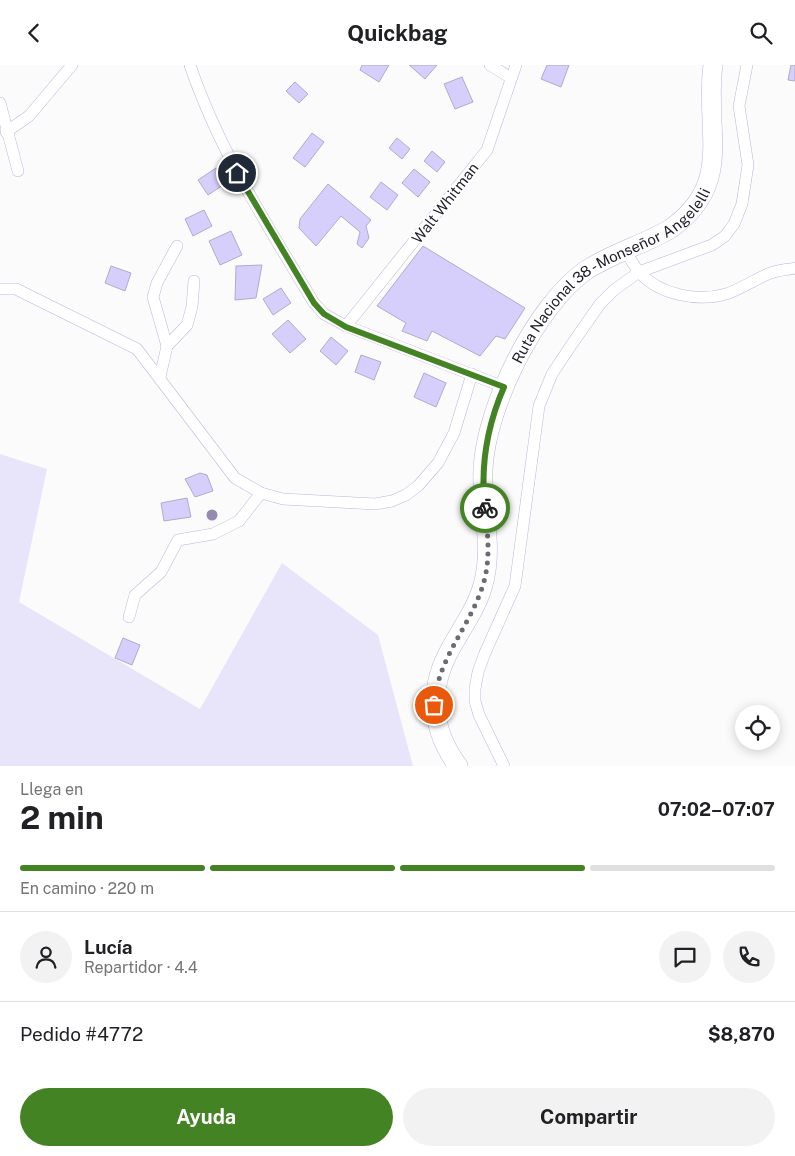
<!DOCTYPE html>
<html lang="es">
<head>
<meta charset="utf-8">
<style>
	:root { --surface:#fff; --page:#f2f2f2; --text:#202124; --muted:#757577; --line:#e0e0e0; --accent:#448324 }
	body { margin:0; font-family:"Public Sans",sans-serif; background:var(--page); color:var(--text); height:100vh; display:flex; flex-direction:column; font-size:19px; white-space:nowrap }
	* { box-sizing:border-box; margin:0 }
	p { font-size:16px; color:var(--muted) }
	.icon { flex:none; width:28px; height:28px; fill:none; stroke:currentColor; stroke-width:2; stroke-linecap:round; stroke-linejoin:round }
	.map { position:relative; height:701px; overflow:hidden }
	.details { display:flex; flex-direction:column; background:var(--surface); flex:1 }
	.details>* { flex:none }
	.fabs { position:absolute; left:735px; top:640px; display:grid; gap:10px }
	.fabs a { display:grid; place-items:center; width:45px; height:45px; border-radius:50%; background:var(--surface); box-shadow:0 2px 12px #0003; font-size:25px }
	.pin { position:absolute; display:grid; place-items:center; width:42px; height:42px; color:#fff; margin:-21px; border:2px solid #fff; border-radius:50%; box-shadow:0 1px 5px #0007 }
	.courier { position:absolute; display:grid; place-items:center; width:50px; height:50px; margin:-25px; border:4px solid #448324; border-radius:50%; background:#fff; color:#222; box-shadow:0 1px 6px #0007 }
	.summary em { font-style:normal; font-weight:700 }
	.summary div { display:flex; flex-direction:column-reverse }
	.summary { display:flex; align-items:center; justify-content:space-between; height:85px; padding:0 20px }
	h1 { font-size:32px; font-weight:700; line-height:38px }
	.bar { display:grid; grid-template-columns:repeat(4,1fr); gap:8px 5px; align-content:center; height:60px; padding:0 20px }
	.bar i { height:6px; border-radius:4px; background:var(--line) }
	.bar .selected { background:var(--accent) }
	.bar p { grid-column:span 4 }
	.line { display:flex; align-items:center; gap:12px; padding:0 20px; border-top:1px solid var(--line) }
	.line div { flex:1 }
	.round { display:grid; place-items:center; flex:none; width:52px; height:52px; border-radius:26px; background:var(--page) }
	.action { display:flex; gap:10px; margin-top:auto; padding:10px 20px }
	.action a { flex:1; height:58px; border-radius:30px; background:var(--accent); color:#fff; font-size:20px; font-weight:700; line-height:58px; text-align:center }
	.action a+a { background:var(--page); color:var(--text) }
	header { display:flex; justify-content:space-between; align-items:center; height:65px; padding:0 20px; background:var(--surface); font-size:22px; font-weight:700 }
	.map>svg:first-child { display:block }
	.green { fill:#e8e5fb }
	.building { fill:#d6cffc; stroke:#afabcc }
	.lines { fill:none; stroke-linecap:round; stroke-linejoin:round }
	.minor-casing { stroke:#bcb7d9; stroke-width:12 }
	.primary-casing { stroke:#bcb7d9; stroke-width:20 }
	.minor { stroke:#fff; stroke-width:11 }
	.primary { stroke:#fff; stroke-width:19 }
	.tree { fill:#958bb0 }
	.done { stroke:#6c6b73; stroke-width:5; stroke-dasharray:0 9 }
	.route { stroke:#448324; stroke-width:6 }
	.labels { text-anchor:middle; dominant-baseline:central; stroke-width:4; stroke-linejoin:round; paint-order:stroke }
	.street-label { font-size:15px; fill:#1f1d2a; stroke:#fff }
</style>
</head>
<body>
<header><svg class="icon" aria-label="back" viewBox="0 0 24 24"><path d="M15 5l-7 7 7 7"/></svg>Quickbag<svg class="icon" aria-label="search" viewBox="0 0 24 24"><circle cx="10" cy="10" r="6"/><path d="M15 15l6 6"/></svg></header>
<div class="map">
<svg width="795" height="701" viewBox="0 0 795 701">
	<rect width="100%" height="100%" fill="#fbfbfb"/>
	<polygon class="green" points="0,389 47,404 19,537 200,644 282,498 378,570 413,701 0,701"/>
	<g class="building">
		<polygon points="362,0 389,0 379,17 360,5"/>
		<polygon points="409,0 437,0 425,14"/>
		<polygon points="547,0 569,0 561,22 541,14"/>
		<polygon points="791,0 795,0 795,16 788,15"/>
		<polygon points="462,12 473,37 455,44 444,19"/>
		<polygon points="295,17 308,29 299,38 286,26"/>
		<polygon points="312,68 324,77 305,102 293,93"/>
		<polygon points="397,73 410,84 402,94 389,83"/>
		<polygon points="432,86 445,97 437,107 424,96"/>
		<polygon points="216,103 226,118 208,130 198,115"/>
		<polygon points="414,104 430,117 418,132 402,118"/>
		<polygon points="381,117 398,130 387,145 370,132"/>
		<polygon points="328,119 371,155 366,161 369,173 362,183 357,179 360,167 341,151 316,181 299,163 300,154"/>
		<polygon points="204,145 212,161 193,171 185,154"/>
		<polygon points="231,166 242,190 220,200 209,176"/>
		<polygon points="423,181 525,243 505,274 496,271 480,291 432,266 427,276 402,266 406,258 377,241"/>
		<polygon points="262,200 256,233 235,235 236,201"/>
		<polygon points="111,201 131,208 125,226 105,218"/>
		<polygon points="281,223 291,238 273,250 263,234"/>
		<polygon points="288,255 306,274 290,288 272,269"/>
		<polygon points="331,272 348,286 336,300 320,286"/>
		<polygon points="361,290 381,297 374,315 355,307"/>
		<polygon points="424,308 446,318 436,342 414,332"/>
		<polygon points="200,408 207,410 213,426 195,432 185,414"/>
		<polygon points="187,433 191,452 164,456 161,438"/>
		<polygon points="123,573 140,580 132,600 115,593"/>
	</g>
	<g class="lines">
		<g class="minor-casing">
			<g id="minor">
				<path d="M190 0C219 86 268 161 314 238L324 249 346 261 504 322"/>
				<polyline points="490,0 511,13"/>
				<polyline points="0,38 18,106"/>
				<polyline points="6,67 29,51 72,0"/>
				<path d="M625 185C629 192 634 201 640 208 660 230 698 237 726 229 741 224 754 215 768 209 777 205 786 205 795 203"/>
				<polyline points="0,224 16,224 137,284 235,413 261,428 283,434 375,439 392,436 406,430 418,421 438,398 454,368 472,309"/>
				<polyline points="346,261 487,85 516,0"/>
				<polyline points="167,281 153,232 157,218 177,181"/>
				<polyline points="160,312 167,281 187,260 192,242 194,216"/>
				<polyline points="129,552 135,530 161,507 178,475 213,469 239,456 261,428"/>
				<polyline points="504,701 479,650 475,636 475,624 478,607 485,588 515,521 539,341 552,309 572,279 600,239 614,225 639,207 712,180 725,171 734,159 742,139 748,100 739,41 747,0"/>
			</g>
		</g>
		<g class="primary-casing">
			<g id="primary">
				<path id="s1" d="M458 701C430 663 428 622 452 581 463 561 477 542 483 520 494 481 481 443 483 404 486 342 535 242 585 206 612 188 643 180 670 164 735 119 704 65 713 0"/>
			</g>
		</g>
		<use href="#minor" class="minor"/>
		<use href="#primary" class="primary"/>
	</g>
	<circle class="tree" cx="212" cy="450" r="5.5"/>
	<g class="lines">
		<path class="done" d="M434 640C438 593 467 566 482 523 491 497 488 470 485 443"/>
		<path class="route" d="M237 108 314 238 324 249 346 262 504 322C487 361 480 400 485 443"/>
	</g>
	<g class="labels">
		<g class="street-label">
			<text transform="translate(445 138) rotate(-52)">Walt Whitman</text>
			<text stroke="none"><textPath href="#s1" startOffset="558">Ruta Nacional 38 - Monseñor Angelelli</textPath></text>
		</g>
	</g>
</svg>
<div class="fabs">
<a><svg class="icon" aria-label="locate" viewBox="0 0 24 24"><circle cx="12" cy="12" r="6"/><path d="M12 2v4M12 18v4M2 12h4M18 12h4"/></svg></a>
</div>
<div class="pin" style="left:434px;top:640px;background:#ea580c"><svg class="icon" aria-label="bag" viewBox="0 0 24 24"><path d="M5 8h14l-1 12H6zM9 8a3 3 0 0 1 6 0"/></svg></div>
<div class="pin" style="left:237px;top:108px;background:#1f2937"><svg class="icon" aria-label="home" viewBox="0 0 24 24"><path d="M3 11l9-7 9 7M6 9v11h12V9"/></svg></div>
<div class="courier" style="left:485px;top:443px"><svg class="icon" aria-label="bike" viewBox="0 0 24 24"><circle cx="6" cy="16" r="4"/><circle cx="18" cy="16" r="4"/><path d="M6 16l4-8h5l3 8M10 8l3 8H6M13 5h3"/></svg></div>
</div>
<section class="details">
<div class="summary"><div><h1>2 min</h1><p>Llega en</p></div><em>07:02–07:07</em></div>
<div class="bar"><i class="selected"></i><i class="selected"></i><i class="selected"></i><i></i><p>En camino · 220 m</p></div>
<div class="line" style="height:90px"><a class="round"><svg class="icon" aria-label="person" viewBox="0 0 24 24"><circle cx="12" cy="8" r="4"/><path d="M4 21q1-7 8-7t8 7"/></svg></a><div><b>Lucía</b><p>Repartidor · 4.4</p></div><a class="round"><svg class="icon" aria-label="chat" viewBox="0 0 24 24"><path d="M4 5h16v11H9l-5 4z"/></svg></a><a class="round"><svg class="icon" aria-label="phone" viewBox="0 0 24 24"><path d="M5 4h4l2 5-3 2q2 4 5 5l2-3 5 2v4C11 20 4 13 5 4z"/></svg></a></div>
<div class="line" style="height:65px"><div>Pedido #4772</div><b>$8,870</b></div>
<div class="action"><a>Ayuda</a><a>Compartir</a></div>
</section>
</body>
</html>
